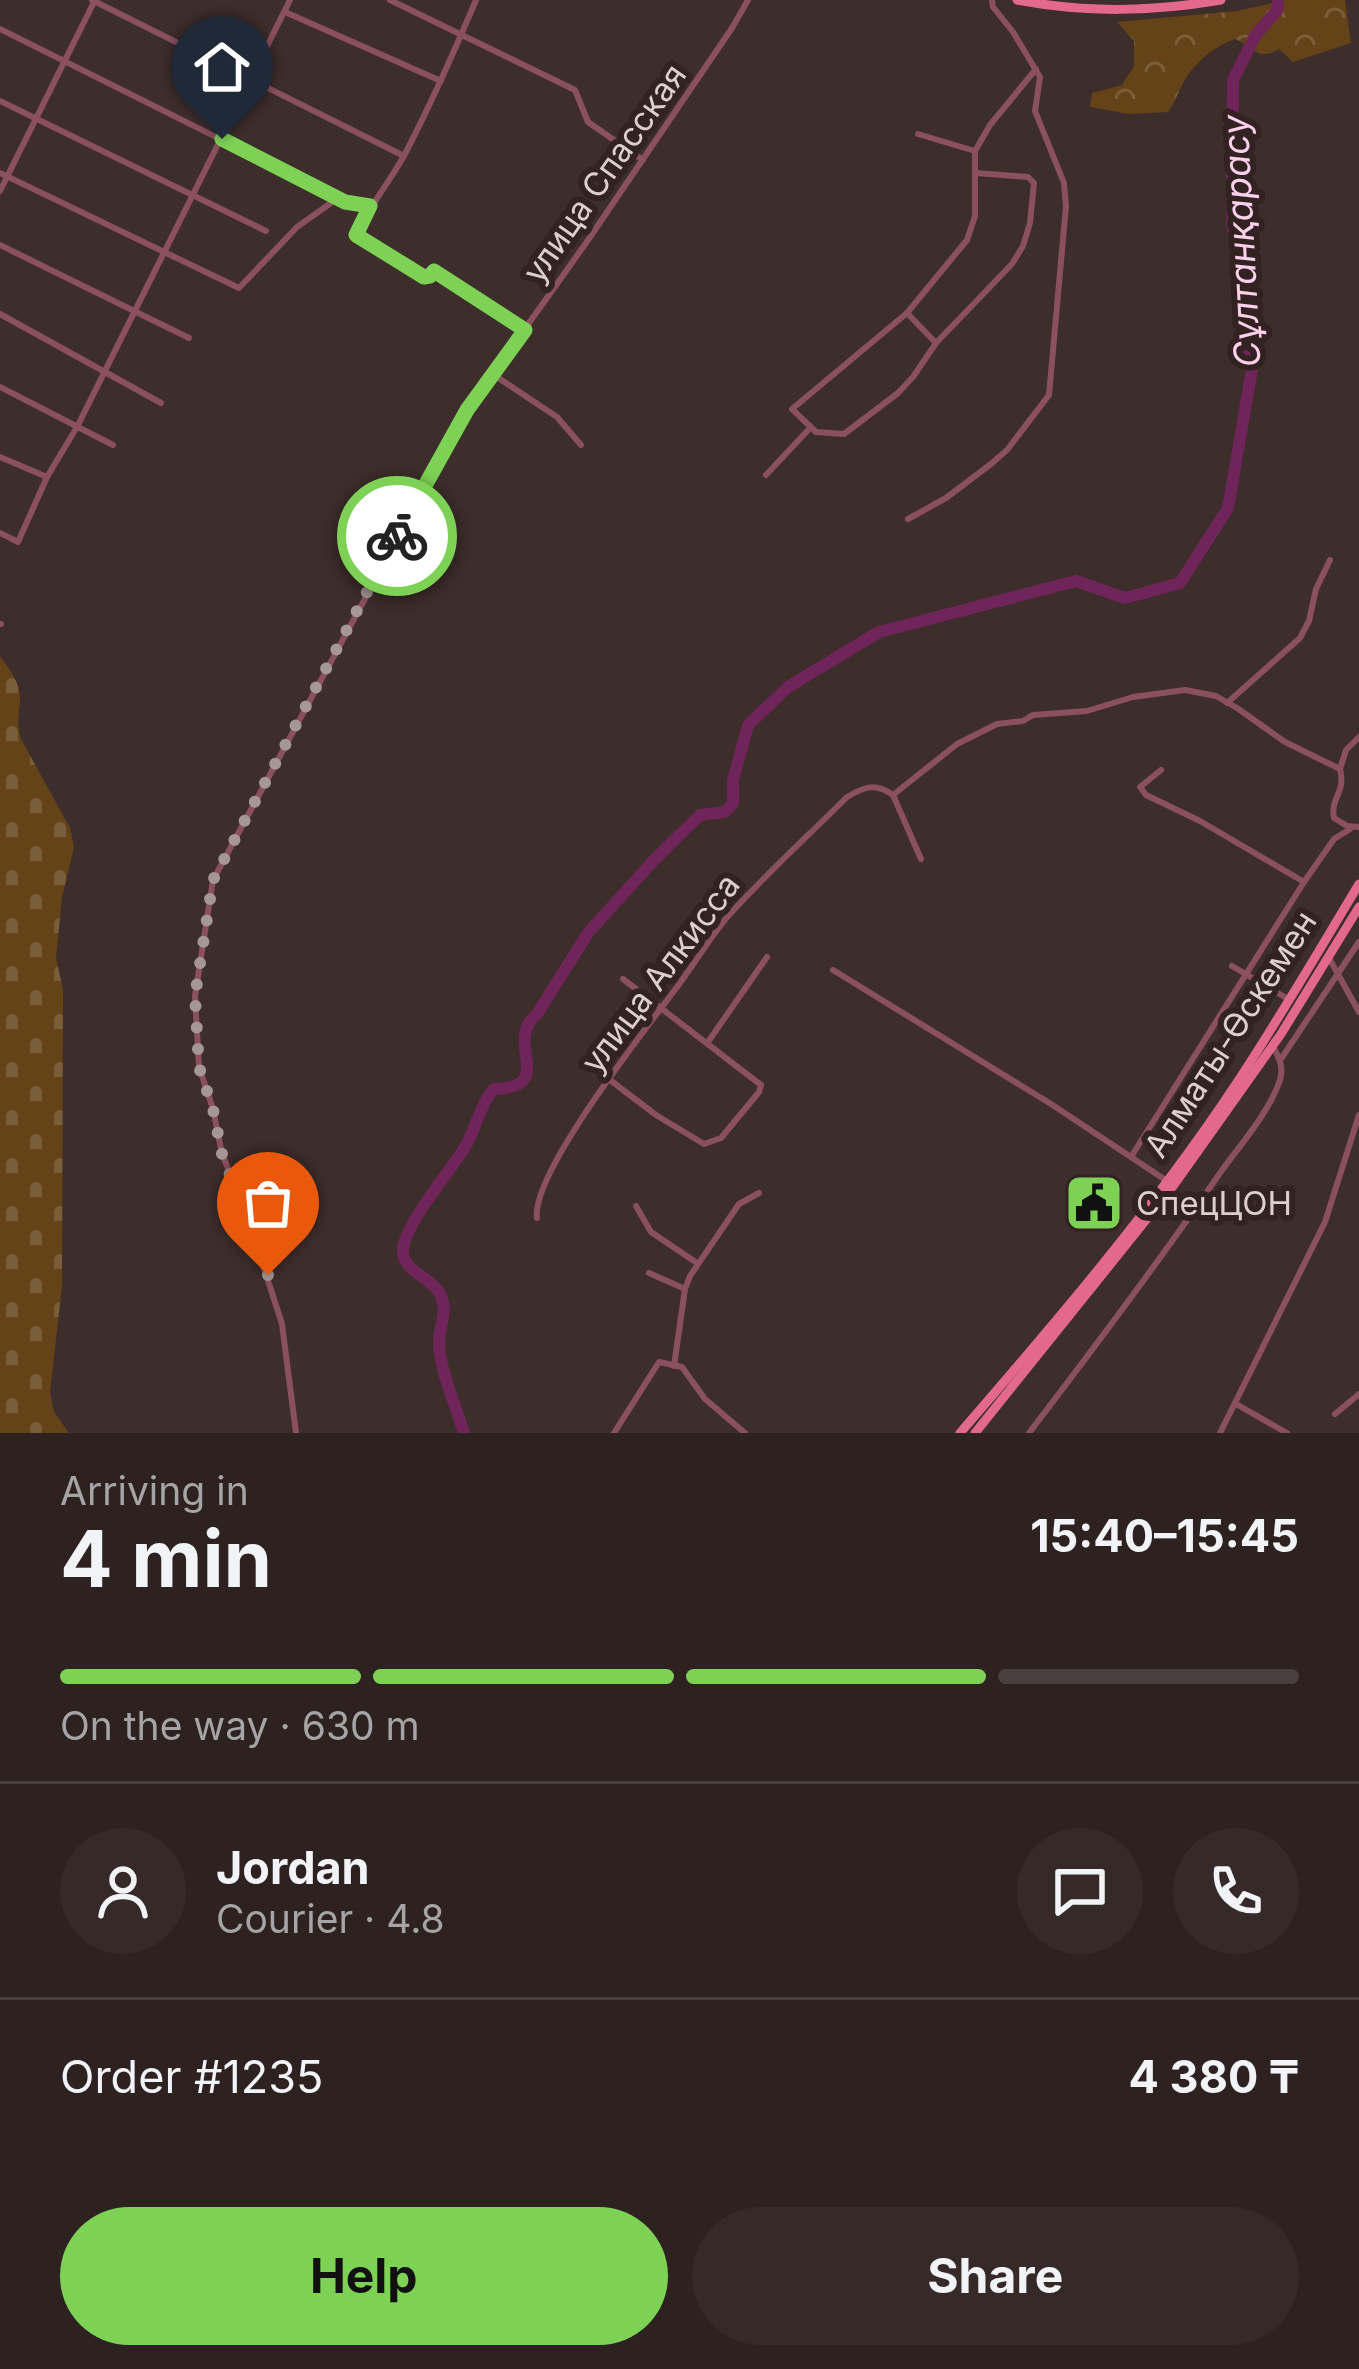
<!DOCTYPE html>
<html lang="en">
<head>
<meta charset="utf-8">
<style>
	:root { --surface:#2e2220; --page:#362a29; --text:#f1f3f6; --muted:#a7a4a5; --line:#493f3e; --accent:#7dd154 }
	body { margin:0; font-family:Inter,sans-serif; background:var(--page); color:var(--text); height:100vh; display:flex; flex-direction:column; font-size:45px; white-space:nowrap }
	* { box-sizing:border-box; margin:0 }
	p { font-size:39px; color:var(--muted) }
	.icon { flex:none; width:66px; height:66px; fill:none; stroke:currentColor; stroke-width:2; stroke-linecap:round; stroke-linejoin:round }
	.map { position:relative; height:1433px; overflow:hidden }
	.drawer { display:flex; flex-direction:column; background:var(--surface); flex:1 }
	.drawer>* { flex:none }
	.pin { position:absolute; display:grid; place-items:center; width:102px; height:102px; color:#fff; margin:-123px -51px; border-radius:50% 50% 50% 0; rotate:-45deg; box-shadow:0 0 12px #0007 }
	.pin .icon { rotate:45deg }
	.courier { position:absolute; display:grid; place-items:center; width:120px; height:120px; margin:-60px; border:9px solid #7dd154; border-radius:50%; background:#fff; color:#222; box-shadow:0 3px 15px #0007 }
	.head em { font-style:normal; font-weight:700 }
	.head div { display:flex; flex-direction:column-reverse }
	.head { display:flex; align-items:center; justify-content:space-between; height:204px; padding:0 60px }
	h1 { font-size:78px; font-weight:700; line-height:90px }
	.bar { display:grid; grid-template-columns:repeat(4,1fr); gap:18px 12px; align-content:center; height:144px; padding:0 60px }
	.bar i { height:15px; border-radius:9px; background:var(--line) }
	.bar .on { background:var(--accent) }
	.bar p { grid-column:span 4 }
	.line { display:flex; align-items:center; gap:30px; padding:0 60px; border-top:3px solid var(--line) }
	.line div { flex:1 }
	.round { display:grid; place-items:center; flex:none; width:126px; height:126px; border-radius:63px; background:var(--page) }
	.cta { display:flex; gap:24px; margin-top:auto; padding:24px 60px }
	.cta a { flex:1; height:138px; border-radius:72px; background:var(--accent); color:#111; font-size:48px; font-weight:700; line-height:138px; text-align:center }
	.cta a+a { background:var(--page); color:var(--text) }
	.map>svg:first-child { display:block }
	.forest { fill:url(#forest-crowns) }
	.cemetery { fill:url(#cemetery-stones) }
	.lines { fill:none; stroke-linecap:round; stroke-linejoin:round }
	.river { stroke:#6f2559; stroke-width:12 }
	.minor { stroke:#8b5060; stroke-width:6 }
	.major { stroke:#e2698c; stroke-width:9 }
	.done { stroke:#a49796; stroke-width:12; stroke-dasharray:0 21.6 }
	.route { stroke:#7dd154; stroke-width:15 }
	.labels { text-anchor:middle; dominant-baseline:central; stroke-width:12; stroke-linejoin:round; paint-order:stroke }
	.street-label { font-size:33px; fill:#dbd0cf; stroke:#322322 }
	.poi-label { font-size:33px; fill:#dbd0cf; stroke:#322322; text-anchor:start }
	.water-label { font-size:36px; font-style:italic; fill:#fdd0eb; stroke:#322322 }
</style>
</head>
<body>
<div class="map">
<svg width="1359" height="1433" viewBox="0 0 1359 1433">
	<defs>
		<pattern id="forest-crowns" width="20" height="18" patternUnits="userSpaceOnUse" patternTransform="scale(3)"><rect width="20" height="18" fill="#644318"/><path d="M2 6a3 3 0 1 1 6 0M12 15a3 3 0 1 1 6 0" fill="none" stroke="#7a5d39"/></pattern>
		<pattern id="cemetery-stones" width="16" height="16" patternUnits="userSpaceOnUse" patternTransform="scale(3)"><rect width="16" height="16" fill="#644318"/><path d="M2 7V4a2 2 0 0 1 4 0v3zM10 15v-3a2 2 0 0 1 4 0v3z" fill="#7a5d39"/></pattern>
	</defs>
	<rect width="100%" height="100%" fill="#3d2d2b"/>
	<path class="forest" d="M1286 0H1345L1351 43 1293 62 1279 49C1257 62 1254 47 1235 39 1214 46 1193 64 1182 85 1177 94 1175 103 1168 112L1129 114 1090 107 1092 93 1122 85 1134 66V41L1117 22 1237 11Z"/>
	<path class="cemetery" d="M0 656C9 669 21 683 20 700 19 716 16 724 21 739L70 828 74 847 62 897 56 958 63 989 62 1286 50 1392 54 1412 69 1433H0Z"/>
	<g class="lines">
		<path class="river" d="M464 1433C456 1406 440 1371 439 1344 439 1328 447 1314 442 1298 435 1277 401 1273 403 1249 405 1224 451 1170 465 1147 476 1129 480 1104 494 1089 559 1087 502 1042 537 1014L588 933 654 860 700 815 725 812 733 803V780L748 725 788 687 879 632 1076 581 1125 598 1180 583 1228 508 1252 369 1232 221 1233 80 1255 36 1278 9V0"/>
		<g class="minor">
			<polyline points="92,0 404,156"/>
			<polyline points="390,0 575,90 588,122 643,160"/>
			<path d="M476 0C454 52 431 104 405 154 389 183 369 206 357 235L424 277 430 276 434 271 525 330"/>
			<polyline points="285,12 441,81"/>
			<polyline points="0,29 338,198"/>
			<polyline points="0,101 266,231"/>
			<polyline points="918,134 975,151"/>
			<polyline points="0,173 239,288 297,227 338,198 353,205 370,206"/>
			<polyline points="976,173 1028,177 1034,183 1030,223 1023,246 1012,264 936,343 913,377 898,393 844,434 816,432 792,409 907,313 967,240 975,216 975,151 990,125 1036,69"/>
			<polyline points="0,191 95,0"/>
			<polyline points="0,245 189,338"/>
			<polyline points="907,313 936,343"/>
			<polyline points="0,314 161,403"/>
			<polyline points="494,375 557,417 581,445"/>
			<polyline points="0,387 113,445"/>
			<polyline points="0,457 47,477"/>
			<polyline points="766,475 811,427"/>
			<polyline points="908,519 946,498 991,464 1007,450 1049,395 1066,206 1064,183 1035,111 1040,77 1013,32 993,7 992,0"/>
			<polyline points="0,533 18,542 47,477 77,427 290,0"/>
			<polyline points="0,624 1,624"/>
			<polyline points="1227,703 1300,638 1309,621 1316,589 1330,560"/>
			<polyline points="1340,769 1346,750 1359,737"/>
			<polyline points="1161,770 1140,787 1146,795 1200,821 1304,882"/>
			<path d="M893 795 957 744 997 724 1023 721 1033 715 1087 711 1133 697 1185 690 1216 696 1237 708 1285 742 1340 769C1346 794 1330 797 1334 818L1347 826 1359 827"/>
			<polyline points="893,795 921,859"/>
			<polyline points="1329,958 1359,1012"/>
			<polyline points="1232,966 1288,999"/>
			<polyline points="833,970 1051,1104 1167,1181"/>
			<polyline points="708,1042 767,957"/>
			<polyline points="1281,1059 1359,942"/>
			<polyline points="610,1080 656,1115 704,1144 721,1138 759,1092 761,1085 623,979"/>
			<polyline points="1131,1157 1304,882 1334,839 1350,829"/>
			<polyline points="636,1206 651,1232 697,1263"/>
			<path d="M537 1218C531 1172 649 1025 680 983 696 961 711 936 729 915 766 874 808 836 847 797 865 786 876 783 893 795"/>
			<polyline points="649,1273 685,1289"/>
			<polyline points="674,1366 685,1289 690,1276 739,1204 759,1193"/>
			<polyline points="1236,1404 1287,1433"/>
			<polyline points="1335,1414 1359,1394"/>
			<polyline points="296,1433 282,1324 245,1209 222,1154 213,1109 199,1067 195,996 213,880 467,410 586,243 732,28 748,0"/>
			<polyline points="614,1433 659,1362 682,1367 705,1399 745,1433"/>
			<path d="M1029 1433C1094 1348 1159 1262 1220 1173 1240 1145 1269 1113 1280 1080 1284 1067 1279 1058 1273 1046"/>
			<polyline points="1220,1433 1325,1222 1359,1115"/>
		</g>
		<g class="major">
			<path d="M1017 0C1087 13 1150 12 1221 0"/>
			<path d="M960 1433C1056 1322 1153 1209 1234 1087 1278 1021 1318 952 1359 884"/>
			<polyline points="975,1433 1174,1185 1281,1034 1359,907"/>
		</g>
	</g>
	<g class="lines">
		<polyline class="done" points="268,1275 222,1154 213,1109 199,1067 195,996 213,880 397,536"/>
		<polyline class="route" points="222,139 345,202 370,206 356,235 424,277 430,276 434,271 525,330 467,410 397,536"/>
	</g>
	<defs>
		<g id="civic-square" transform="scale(3)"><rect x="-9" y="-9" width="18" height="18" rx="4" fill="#7dd154" stroke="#322322"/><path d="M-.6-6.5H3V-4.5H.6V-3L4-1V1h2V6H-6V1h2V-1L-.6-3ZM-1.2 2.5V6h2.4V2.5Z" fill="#111"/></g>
	</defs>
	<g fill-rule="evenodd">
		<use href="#civic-square" x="1094" y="1203"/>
	</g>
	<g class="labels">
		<g class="street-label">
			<text transform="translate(604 173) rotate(-55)">улица Спасская</text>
			<text transform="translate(660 973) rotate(-53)">улица Алкисса</text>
			<text transform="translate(1230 1034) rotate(-57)">Алматы-Өскемен</text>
		</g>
		<g class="poi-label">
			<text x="1136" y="1203">СпецЦОН</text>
		</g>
		<g class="water-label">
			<text transform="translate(1241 241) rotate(-93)">Сұлтанқарасу</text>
		</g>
	</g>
</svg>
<div class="pin" style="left:268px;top:1275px;background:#ea580c"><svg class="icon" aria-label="bag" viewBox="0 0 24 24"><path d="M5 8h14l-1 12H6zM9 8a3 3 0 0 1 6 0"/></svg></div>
<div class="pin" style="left:222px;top:139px;background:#1f2937"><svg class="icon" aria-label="home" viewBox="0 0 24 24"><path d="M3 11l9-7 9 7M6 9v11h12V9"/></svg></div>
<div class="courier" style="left:397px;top:536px"><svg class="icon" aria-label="bike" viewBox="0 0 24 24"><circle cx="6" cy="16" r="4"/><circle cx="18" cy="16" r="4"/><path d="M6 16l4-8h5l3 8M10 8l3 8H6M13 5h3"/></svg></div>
</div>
<section class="drawer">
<div class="head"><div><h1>4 min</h1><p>Arriving in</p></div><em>15:40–15:45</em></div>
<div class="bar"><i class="on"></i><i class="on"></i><i class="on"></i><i></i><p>On the way · 630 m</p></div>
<div class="line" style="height:216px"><a class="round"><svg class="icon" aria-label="person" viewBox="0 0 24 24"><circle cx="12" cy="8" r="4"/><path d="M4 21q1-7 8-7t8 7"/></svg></a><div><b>Jordan</b><p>Courier · 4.8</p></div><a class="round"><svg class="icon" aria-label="chat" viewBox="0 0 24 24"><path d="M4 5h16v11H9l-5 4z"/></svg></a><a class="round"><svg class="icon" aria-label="phone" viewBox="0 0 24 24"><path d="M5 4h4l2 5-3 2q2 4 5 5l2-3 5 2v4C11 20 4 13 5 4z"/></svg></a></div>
<div class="line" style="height:156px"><div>Order #1235</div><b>4 380 ₸</b></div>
<div class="cta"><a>Help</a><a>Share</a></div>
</section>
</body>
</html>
